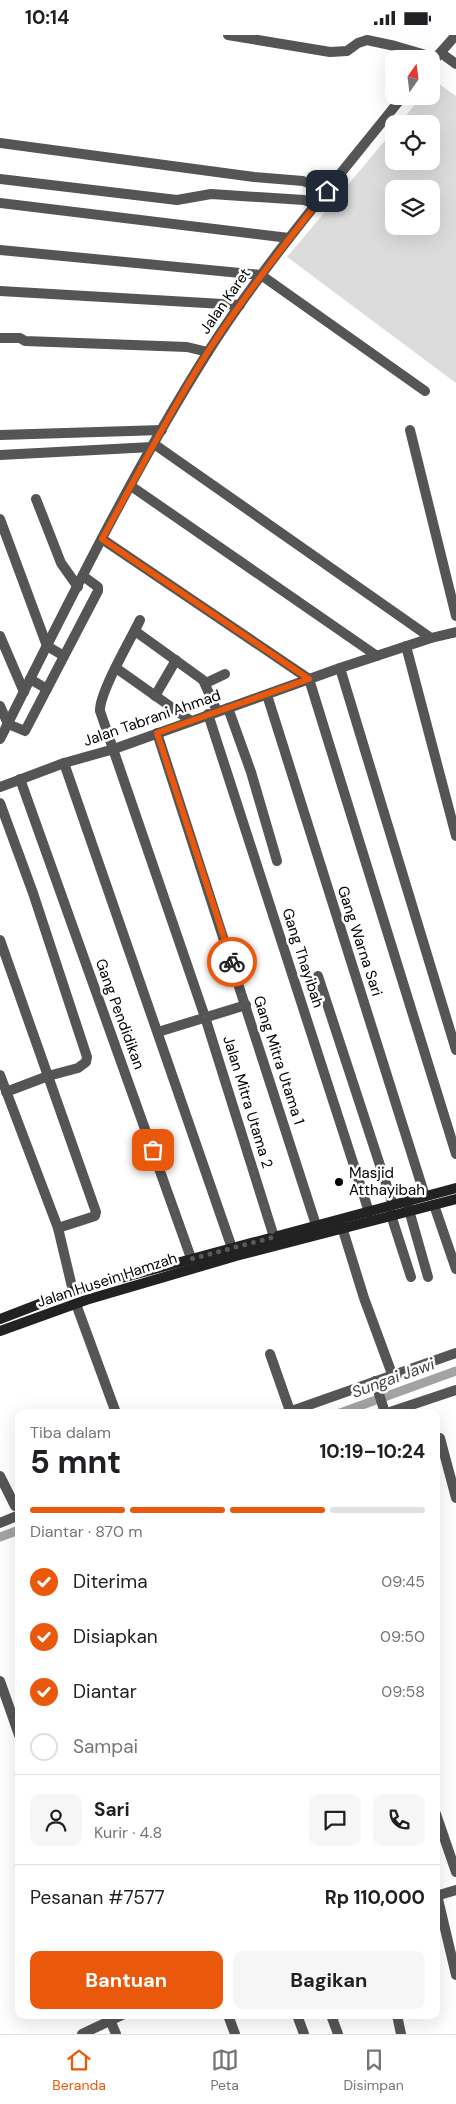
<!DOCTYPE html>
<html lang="id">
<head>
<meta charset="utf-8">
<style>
	:root { --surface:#fff; --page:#f6f6f6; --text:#202124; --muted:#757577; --line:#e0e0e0; --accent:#ea580c }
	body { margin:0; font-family:"DM Sans",sans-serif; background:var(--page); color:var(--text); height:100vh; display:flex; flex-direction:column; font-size:19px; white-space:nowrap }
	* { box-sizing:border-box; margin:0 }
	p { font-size:16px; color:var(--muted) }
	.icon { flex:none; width:28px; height:28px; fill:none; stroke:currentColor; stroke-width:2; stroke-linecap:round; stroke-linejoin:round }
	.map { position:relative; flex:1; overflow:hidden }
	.details { position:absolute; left:15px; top:1374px; width:425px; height:610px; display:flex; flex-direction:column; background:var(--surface); border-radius:10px; box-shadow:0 5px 20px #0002 }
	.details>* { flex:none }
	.needle { width:32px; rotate:14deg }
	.tools { position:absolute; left:385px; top:15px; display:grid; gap:10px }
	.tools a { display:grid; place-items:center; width:55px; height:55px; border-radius:10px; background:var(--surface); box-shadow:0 5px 20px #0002; font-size:25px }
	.pin { position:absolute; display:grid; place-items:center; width:42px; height:42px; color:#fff; margin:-21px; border-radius:10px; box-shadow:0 2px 8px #0006 }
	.courier { position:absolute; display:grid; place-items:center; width:50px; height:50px; margin:-25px; border:4px solid #ea580c; border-radius:50%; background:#fff; color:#222; box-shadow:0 1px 6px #0007 }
	.summary em { font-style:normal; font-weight:700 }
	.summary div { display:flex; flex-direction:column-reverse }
	.summary { display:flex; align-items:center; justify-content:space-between; height:85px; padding:0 15px }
	h1 { font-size:32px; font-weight:700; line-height:38px }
	.bar { display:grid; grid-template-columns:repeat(4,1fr); gap:8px 5px; align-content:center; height:60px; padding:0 15px }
	.bar i { height:6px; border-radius:4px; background:var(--line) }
	.bar .current { background:var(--accent) }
	.bar p { grid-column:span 4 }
	.line { display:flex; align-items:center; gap:12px; padding:0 15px; border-top:1px solid var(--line) }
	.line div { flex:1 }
	.round { display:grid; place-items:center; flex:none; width:52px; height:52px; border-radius:10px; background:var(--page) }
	ol { padding:0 15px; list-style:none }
	li { display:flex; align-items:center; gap:15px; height:55px }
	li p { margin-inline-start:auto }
	li .icon { padding:5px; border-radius:50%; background:var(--accent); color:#fff; stroke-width:4 }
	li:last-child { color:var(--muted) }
	li i { width:28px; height:28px; border:2px solid var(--line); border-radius:50% }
	.button { display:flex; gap:10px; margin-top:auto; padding:10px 15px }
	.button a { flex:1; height:58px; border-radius:10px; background:var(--accent); color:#fff; font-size:20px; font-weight:700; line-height:58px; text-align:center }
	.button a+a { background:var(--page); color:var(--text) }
	.status { display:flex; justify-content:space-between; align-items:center; height:35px; padding:0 25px; background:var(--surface); direction:ltr }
	.status svg { height:14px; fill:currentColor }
	.tab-bar { display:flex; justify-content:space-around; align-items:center; height:70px; border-top:1px solid var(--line); background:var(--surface); font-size:14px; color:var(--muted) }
	.tab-bar a { display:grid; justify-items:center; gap:2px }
	.tab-bar .current { color:var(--accent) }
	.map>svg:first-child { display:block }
	.green { fill:#dcdcdc; fill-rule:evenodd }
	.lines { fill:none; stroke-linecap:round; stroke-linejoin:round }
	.canal { stroke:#a3a3a3; stroke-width:9 }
	.street { stroke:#555; stroke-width:10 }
	.secondary { stroke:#222; stroke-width:10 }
	.done { stroke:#595959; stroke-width:5; stroke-dasharray:0 9 }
	.route { stroke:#ea580c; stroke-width:6 }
	.poi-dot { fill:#000; stroke:#fff; stroke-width:2 }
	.labels { text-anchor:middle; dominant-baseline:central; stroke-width:5; stroke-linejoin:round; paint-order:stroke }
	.street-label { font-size:15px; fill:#000; stroke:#fff }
	.poi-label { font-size:15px; fill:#000; stroke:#fff; text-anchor:start }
	.water-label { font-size:16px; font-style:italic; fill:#444; stroke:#fff }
</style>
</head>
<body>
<div class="status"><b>10:14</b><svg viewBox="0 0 49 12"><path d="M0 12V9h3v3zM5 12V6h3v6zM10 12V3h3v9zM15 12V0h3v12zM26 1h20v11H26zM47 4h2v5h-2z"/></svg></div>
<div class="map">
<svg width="456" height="1999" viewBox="0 0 456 1999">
	<rect width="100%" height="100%" fill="#fff"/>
	<path class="green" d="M435 46 456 61V348L287 222 394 95V126H431V89H399L422 61H431V50ZM394 154H431V191H394Z"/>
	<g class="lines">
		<g class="canal">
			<polyline points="340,1378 456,1336"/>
			<polyline points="0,1502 19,1495"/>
		</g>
		<g class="street">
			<polyline points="228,0 330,17 347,16 358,8 367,5 395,11 436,23"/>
			<polyline points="441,18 456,29"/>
			<polyline points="432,27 456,0"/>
			<polyline points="0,108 254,142 303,146 327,156"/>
			<polyline points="0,144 177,165 211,159 304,165 316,170"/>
			<polyline points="0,168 289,203"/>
			<polyline points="0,215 261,240 425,356"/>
			<polyline points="0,256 240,270"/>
			<polyline points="0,303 20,303 25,306 187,312 208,317"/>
			<polyline points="410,395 456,581"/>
			<polyline points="0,400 162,395"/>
			<polyline points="154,409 431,603"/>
			<polyline points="0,420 152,412"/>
			<polyline points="131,451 377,621"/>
			<polyline points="36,464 61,528 78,552"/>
			<polyline points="0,484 47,611 64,621"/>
			<polyline points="102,504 309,644 456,1119"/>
			<path d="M140 585C131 604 99 658 100 676L205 982 274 1202"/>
			<polyline points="135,596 203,645 217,676"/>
			<polyline points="0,601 24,657"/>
			<polyline points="406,611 456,801"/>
			<polyline points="116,633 191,686"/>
			<polyline points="340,633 456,1015"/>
			<polyline points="30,644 47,654"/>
			<polyline points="206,648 225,639"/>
			<polyline points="267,660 425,1161"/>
			<polyline points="155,661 176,625"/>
			<polyline points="0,671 8,689 25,696 98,556 98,552 83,541"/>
			<polyline points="228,673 251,737 277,826"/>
			<polyline points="208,679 369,1177"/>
			<polyline points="157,698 316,1190"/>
			<path d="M0 704C65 575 131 439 208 317 266 226 336 145 403 61"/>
			<polyline points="64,728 232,1213"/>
			<polyline points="20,744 191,1223"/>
			<polyline points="0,752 64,728 114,714 340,633 431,603 456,597"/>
			<polyline points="0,768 33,858 87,1022 86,1027 78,1033 48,1041 6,1057"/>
			<polyline points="0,905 96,1177 95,1181 58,1193"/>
			<polyline points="318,941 393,1170"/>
			<polyline points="158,997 246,970"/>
			<polyline points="0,1040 58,1193 73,1256"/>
			<polyline points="407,1168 428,1242"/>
			<polyline points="434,1170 456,1234"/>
			<polyline points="391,1180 411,1242"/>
			<polyline points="342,1192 364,1263 392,1339"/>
			<polyline points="76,1269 116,1378"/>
			<polyline points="270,1319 290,1376"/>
			<polyline points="375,1346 385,1378"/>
			<polyline points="286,1378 456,1318"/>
			<polyline points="387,1378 456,1355"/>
			<polyline points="440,1403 456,1463"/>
			<polyline points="0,1441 15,1471"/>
			<polyline points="0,1488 19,1480"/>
			<polyline points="0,1646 19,1700"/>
			<polyline points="436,1779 456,1837"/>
			<polyline points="437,1860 456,1940"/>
			<polyline points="436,1861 456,1855"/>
			<polyline points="228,1980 235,1999"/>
			<polyline points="297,1980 304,1999"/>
			<polyline points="331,1980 338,1999"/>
			<polyline points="397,1980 401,1999"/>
			<polyline points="110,1985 116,1999"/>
			<polyline points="82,1999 122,1980"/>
		</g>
		<g class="secondary">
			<polyline points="0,1284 73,1256 456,1153"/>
			<polyline points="0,1296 86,1265 236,1221 456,1164"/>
		</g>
	</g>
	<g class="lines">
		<polyline class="done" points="153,1115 191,1224 274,1202 205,982 246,970 232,927"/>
		<path class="route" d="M232 927 157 698 309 644 102 504C137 441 170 376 209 315 245 260 286 207 327 156"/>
	</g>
	<circle class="poi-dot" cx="339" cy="1147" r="5"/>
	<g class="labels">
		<g class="street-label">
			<text transform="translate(225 266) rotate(-55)">Jalan Karet</text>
			<text transform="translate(152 683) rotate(-19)">Jalan Tabrani Ahmad</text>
			<text transform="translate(360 906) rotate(72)">Gang Warna Sari</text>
			<text transform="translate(303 923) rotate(72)">Gang Thayibah</text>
			<text transform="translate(120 979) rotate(70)">Gang Pendidikan</text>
			<text transform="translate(279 1025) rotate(72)">Gang Mitra Utama 1</text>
			<text transform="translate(248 1067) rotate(73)">Jalan Mitra Utama 2</text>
			<text transform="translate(107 1245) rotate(-18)">Jalan Husein Hamzah</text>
		</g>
		<g class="poi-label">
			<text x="349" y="1138">Masjid<tspan x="349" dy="17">Atthayibah</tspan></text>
		</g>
		<g class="water-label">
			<text transform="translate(393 1343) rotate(-20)">Sungai Jawi</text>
		</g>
	</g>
</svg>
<div class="tools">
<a><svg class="needle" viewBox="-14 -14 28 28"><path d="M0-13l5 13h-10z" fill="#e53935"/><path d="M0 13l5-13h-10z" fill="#757577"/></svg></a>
<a><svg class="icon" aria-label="locate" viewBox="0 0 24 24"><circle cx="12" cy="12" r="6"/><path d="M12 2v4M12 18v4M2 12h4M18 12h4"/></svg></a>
<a><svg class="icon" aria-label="layers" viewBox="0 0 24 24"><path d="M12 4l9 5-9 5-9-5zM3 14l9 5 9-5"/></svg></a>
</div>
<div class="pin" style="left:153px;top:1115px;background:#ea580c"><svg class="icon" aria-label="bag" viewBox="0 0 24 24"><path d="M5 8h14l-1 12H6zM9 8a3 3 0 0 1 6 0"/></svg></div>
<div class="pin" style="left:327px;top:156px;background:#1f2937"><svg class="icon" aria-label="home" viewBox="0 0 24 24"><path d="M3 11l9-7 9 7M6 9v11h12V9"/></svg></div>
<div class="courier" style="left:232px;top:927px"><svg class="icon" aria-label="bike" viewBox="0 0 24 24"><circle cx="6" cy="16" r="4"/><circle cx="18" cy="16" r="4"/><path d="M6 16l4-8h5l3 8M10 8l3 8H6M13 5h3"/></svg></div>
<section class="details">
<div class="summary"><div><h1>5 mnt</h1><p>Tiba dalam</p></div><em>10:19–10:24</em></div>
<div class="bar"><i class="current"></i><i class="current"></i><i class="current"></i><i></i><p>Diantar · 870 m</p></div>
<ol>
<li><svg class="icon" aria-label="check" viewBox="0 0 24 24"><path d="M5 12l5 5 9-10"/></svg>Diterima<p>09:45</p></li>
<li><svg class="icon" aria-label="check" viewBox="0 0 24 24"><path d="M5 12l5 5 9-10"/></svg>Disiapkan<p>09:50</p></li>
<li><svg class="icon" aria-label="check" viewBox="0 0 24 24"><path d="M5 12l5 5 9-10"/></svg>Diantar<p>09:58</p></li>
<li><i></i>Sampai</li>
</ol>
<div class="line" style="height:90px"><a class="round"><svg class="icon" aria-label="person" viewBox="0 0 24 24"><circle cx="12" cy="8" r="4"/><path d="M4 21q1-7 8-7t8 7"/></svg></a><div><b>Sari</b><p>Kurir · 4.8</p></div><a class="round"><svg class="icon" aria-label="chat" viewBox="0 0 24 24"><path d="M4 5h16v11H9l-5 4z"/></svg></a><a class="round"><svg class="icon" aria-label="phone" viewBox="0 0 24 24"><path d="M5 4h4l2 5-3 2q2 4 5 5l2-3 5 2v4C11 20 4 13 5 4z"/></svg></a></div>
<div class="line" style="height:65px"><div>Pesanan #7577</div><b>Rp 110,000</b></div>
<div class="button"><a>Bantuan</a><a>Bagikan</a></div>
</section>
</div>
<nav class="tab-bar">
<a class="current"><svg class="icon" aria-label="home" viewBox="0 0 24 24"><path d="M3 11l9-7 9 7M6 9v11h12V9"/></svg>Beranda</a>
<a><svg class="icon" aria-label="map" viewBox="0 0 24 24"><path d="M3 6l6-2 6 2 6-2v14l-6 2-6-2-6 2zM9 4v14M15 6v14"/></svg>Peta</a>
<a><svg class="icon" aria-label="saved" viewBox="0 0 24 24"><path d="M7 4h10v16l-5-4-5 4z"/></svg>Disimpan</a>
</nav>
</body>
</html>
